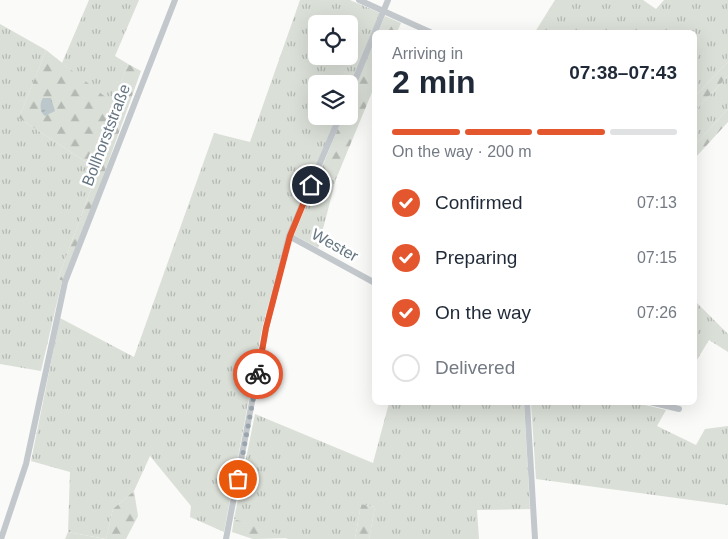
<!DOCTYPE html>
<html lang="en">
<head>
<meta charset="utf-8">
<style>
	:root { --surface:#fff; --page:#f2f2f3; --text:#1f2937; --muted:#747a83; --line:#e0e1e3; --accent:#e4572e }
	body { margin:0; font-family:Arial,sans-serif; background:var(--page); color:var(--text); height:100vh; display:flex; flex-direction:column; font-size:19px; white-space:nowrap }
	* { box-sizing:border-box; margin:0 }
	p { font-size:16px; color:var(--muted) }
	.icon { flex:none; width:28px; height:28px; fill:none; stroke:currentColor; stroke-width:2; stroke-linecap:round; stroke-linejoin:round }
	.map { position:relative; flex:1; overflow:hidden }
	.sheet { position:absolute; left:372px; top:30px; width:325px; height:375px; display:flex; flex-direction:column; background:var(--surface); border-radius:8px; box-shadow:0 5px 20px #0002 }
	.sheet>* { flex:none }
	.controls { position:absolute; left:308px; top:15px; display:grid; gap:10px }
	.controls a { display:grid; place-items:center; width:50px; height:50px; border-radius:8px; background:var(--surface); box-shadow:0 5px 20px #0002; font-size:25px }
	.pin { position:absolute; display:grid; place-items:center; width:42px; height:42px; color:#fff; margin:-21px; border:2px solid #fff; border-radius:50%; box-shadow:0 1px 5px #0007 }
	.courier { position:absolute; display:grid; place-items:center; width:50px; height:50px; margin:-25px; border:4px solid #e4572e; border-radius:50%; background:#fff; color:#222; box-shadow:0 1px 6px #0007 }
	.headline em { font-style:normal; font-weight:800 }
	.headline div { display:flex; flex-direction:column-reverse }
	.headline { display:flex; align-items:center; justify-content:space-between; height:85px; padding:0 20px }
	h1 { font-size:32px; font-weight:800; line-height:38px }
	.bar { display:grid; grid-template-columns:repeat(4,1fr); gap:8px 5px; align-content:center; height:60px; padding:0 20px }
	.bar i { height:6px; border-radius:4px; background:var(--line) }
	.bar .active { background:var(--accent) }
	.bar p { grid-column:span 4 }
	ol { padding:0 20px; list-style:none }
	li { display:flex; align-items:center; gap:15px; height:55px }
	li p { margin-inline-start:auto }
	li .icon { padding:5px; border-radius:50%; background:var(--accent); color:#fff; stroke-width:4 }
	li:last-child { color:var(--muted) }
	li i { width:28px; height:28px; border:2px solid var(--line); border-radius:50% }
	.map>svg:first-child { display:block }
	.grass { fill:url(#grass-tufts); fill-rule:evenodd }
	.forest { fill:url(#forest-firs) }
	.water { fill:url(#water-ripples) }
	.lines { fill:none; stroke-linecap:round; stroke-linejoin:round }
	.minor { stroke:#c3c8cc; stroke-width:6 }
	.done { stroke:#99a4ac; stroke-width:5; stroke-dasharray:0 9 }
	.route { stroke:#e4572e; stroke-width:6 }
	.labels { text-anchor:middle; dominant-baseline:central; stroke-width:5; stroke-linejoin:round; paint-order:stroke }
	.street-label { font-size:16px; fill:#657683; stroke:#fff }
</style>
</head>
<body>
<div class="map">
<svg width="728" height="539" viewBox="0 0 728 539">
	<defs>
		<pattern id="grass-tufts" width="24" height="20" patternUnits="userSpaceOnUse" patternTransform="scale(1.25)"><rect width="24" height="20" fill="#dadfd7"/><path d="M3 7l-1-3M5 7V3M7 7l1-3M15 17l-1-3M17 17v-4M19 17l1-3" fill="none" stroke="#b4b9b4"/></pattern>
		<pattern id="forest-firs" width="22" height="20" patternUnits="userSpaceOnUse" patternTransform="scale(1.25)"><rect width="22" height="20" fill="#dadfd7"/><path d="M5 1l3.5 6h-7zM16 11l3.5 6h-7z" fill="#b4b9b4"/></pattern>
		<pattern id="water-ripples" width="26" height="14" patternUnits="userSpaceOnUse" patternTransform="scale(1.25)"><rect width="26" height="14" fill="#bbc7cb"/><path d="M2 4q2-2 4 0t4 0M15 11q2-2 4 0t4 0" fill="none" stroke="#9ca6aa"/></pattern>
	</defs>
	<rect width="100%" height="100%" fill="#fafaf8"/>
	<g class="grass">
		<polygon points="89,0 139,0 115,56 128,64 113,104 62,63"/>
		<path d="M300 0H350L380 13 349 88V84H316V116H337L286 238 262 329 224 532 190 517 191 506 150 456 134 491 113 509 106 539 68 532 70 472 31 461 60 318 134 357 214 133 250 142ZM316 24H349V56H316Z"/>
		<polygon points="555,0 643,0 656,9 664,0 728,0 728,62 695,96 695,32 535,32"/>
		<polygon points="0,24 46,50 19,118 98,170 58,279 62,281 41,371 0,364"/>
		<polygon points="728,76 728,109 695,145 695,111"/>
		<polygon points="318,177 336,179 318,248 294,235"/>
		<polygon points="695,301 728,334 728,352 709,340 695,363"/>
		<polygon points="389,403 524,403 530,509 477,510 479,539 482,539 369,539 375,507 361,504 355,539 288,539 234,519 255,414 373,463"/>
		<polygon points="637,403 666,410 657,426 696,445 705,429 728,426 728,505 536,479 531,403"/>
	</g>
	<g class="forest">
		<polygon points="385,16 401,23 397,32 378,32"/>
		<polygon points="375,39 375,85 336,179 318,177 343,116 349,116 349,102"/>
		<polygon points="46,50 113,103 128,64 141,71 65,282 58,279 98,170 19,118"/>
		<polygon points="728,62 728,76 695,111 695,96"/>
		<polygon points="728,109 728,122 695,158 695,145"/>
		<polygon points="134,491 138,516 126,539 106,539 113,509"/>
		<polygon points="361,504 375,507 369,539 355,539"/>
		<polygon points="234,519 289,538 253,539 232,532"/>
		<polygon points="68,532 105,539 65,539"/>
	</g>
	<path class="water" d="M43 98H51L55 111 45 116C40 113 39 103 43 98Z"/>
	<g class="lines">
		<g class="minor">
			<polyline points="359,0 430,32"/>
			<polyline points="349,95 388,0"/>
			<polyline points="289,236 375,283"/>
			<polyline points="527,402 535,539"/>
			<polyline points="650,402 679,409"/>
			<polyline points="1,539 26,464 65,282 175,0"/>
			<polyline points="226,539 266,328 289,236 340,116"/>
		</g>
	</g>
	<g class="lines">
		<polyline class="done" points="238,479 258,374"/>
		<polyline class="route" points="258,374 266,328 290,236 311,185"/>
	</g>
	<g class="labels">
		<g class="street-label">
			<text transform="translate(106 135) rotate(-69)">Bollhorststraße</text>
			<text transform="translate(335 245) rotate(29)">Wester</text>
		</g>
	</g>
</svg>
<div class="controls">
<a><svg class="icon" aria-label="locate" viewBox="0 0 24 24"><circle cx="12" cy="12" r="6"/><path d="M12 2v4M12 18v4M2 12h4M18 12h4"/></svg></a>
<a><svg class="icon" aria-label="layers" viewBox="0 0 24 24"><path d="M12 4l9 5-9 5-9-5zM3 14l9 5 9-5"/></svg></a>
</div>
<div class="pin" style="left:238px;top:479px;background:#ea580c"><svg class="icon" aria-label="bag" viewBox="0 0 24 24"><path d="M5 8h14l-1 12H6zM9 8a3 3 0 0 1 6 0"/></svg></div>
<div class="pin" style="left:311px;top:185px;background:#1f2937"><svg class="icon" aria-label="home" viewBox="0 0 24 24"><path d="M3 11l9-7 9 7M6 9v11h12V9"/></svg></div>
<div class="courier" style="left:258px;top:374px"><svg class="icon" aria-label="bike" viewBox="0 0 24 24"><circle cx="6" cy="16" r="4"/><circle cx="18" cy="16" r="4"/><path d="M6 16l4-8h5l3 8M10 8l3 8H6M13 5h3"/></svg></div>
<section class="sheet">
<div class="headline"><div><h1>2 min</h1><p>Arriving in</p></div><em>07:38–07:43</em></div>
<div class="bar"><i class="active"></i><i class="active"></i><i class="active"></i><i></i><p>On the way · 200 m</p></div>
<ol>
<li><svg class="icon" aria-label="check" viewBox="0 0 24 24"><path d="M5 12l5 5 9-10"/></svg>Confirmed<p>07:13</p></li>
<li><svg class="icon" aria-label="check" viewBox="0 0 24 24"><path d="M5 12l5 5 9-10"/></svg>Preparing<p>07:15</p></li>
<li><svg class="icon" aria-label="check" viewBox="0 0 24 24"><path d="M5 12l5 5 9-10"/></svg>On the way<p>07:26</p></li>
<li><i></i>Delivered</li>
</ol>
</section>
</div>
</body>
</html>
